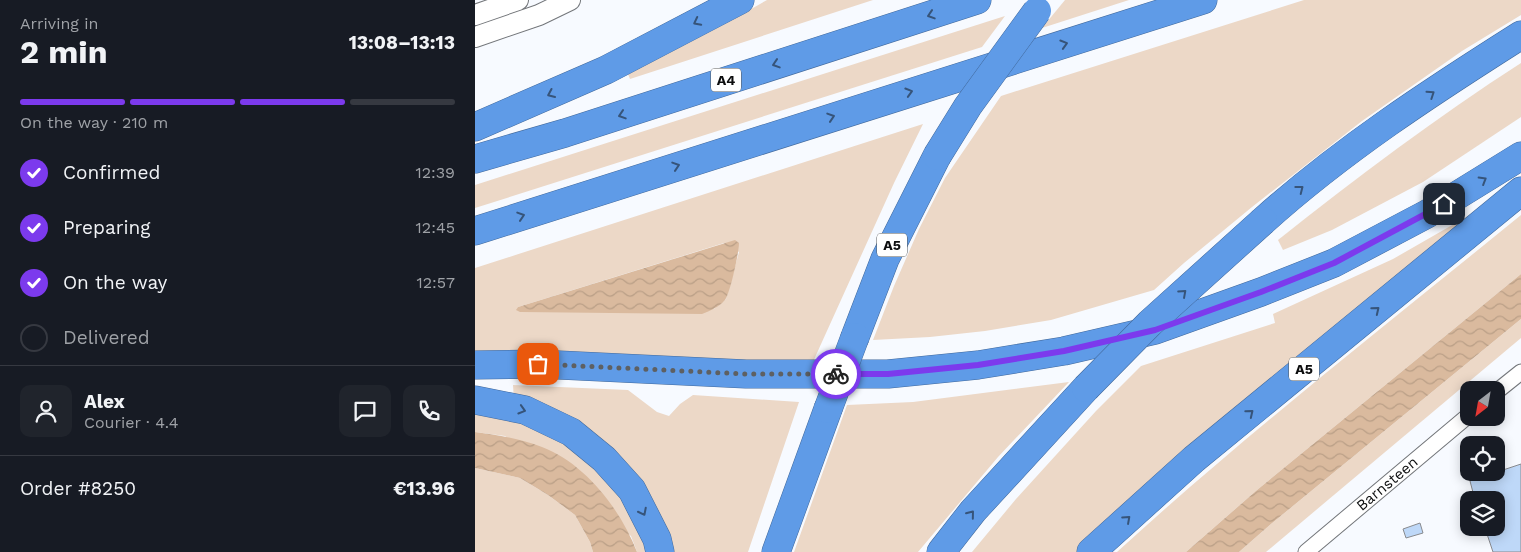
<!DOCTYPE html>
<html lang="en">
<head>
<meta charset="utf-8">
<style>
	:root { --surface:#171b24; --page:#20242c; --text:#f1f3f6; --muted:#9ea1a6; --line:#363941; --accent:#7c3aed }
	body { margin:0; font-family:"Work Sans",sans-serif; background:var(--page); color:var(--text); height:100vh; display:flex; flex-direction:column; font-size:19px; white-space:nowrap }
	* { box-sizing:border-box; margin:0 }
	p { font-size:16px; color:var(--muted) }
	.icon { flex:none; width:28px; height:28px; fill:none; stroke:currentColor; stroke-width:2; stroke-linecap:round; stroke-linejoin:round }
	.map { position:relative; flex:1; overflow:hidden }
	.sheet { display:flex; flex-direction:column; background:var(--surface); width:475px }
	.sheet>* { flex:none }
	.needle { width:32px; rotate:211deg }
	.fabs { position:absolute; left:985px; top:381px; display:grid; gap:10px }
	.fabs a { display:grid; place-items:center; width:45px; height:45px; border-radius:10px; background:var(--surface); box-shadow:0 2px 12px #0003; font-size:25px }
	.pin { position:absolute; display:grid; place-items:center; width:42px; height:42px; color:#fff; margin:-21px; border-radius:10px; box-shadow:0 2px 8px #0006 }
	.courier { position:absolute; display:grid; place-items:center; width:50px; height:50px; margin:-25px; border:4px solid #7c3aed; border-radius:50%; background:#fff; color:#222; box-shadow:0 1px 6px #0007 }
	.head em { font-style:normal; font-weight:700 }
	.head div { display:flex; flex-direction:column-reverse }
	.head { display:flex; align-items:center; justify-content:space-between; height:85px; padding:0 20px }
	h1 { font-size:32px; font-weight:700; line-height:38px }
	.bar { display:grid; grid-template-columns:repeat(4,1fr); gap:8px 5px; align-content:center; height:60px; padding:0 20px }
	.bar i { height:6px; border-radius:4px; background:var(--line) }
	.bar .on { background:var(--accent) }
	.bar p { grid-column:span 4 }
	.line { display:flex; align-items:center; gap:12px; padding:0 20px; border-top:1px solid var(--line) }
	.line div { flex:1 }
	.round { display:grid; place-items:center; flex:none; width:52px; height:52px; border-radius:10px; background:var(--page) }
	ol { padding:0 20px; list-style:none }
	li { display:flex; align-items:center; gap:15px; height:55px }
	li p { margin-inline-start:auto }
	li .icon { padding:5px; border-radius:50%; background:var(--accent); color:#fff; stroke-width:4 }
	li:last-child { color:var(--muted) }
	li i { width:28px; height:28px; border:2px solid var(--line); border-radius:50% }
	main { display:flex; flex:1; min-height:0 }
	.map>svg:first-child { display:block }
	.green { fill:#ecd8c7; fill-rule:evenodd }
	.water { fill:url(#water-waves) }
	.building { fill:#bed8f8; stroke:#898b8f }
	.lines { fill:none; stroke-linecap:round; stroke-linejoin:round }
	.minor-casing { stroke:#73767a; stroke-width:17 }
	.tertiary-casing { stroke:#73767a; stroke-width:22 }
	.motorway-casing { stroke:#42699b; stroke-width:29 }
	.minor { stroke:#fff; stroke-width:15 }
	.tertiary { stroke:#fff; stroke-width:20 }
	.motorway { stroke:#5f9be7; stroke-width:28 }
	.motorway-bridge-casing { stroke:#42699b; stroke-width:29; stroke-linecap:butt }
	.motorway-bridge { stroke:#5f9be7; stroke-width:28 }
	.oneway { stroke:#36547a }
	.done { stroke:#5e6062; stroke-width:5; stroke-dasharray:0 9 }
	.route { stroke:#7c3aed; stroke-width:6 }
	.labels { text-anchor:middle; dominant-baseline:central; stroke-width:5; stroke-linejoin:round; paint-order:stroke }
	.shield { fill:#fff; stroke:#555656; stroke-width:1 }
	.shield-label { font-size:14px; font-weight:bold; fill:#0c0d0e }
	.street-label { font-size:15px; fill:#0c0d0e; stroke:#fff }
</style>
</head>
<body>
<main>
<section class="sheet">
<div class="head"><div><h1>2 min</h1><p>Arriving in</p></div><em>13:08–13:13</em></div>
<div class="bar"><i class="on"></i><i class="on"></i><i class="on"></i><i></i><p>On the way · 210 m</p></div>
<ol>
<li><svg class="icon" aria-label="check" viewBox="0 0 24 24"><path d="M5 12l5 5 9-10"/></svg>Confirmed<p>12:39</p></li>
<li><svg class="icon" aria-label="check" viewBox="0 0 24 24"><path d="M5 12l5 5 9-10"/></svg>Preparing<p>12:45</p></li>
<li><svg class="icon" aria-label="check" viewBox="0 0 24 24"><path d="M5 12l5 5 9-10"/></svg>On the way<p>12:57</p></li>
<li><i></i>Delivered</li>
</ol>
<div class="line" style="height:90px"><a class="round"><svg class="icon" aria-label="person" viewBox="0 0 24 24"><circle cx="12" cy="8" r="4"/><path d="M4 21q1-7 8-7t8 7"/></svg></a><div><b>Alex</b><p>Courier · 4.4</p></div><a class="round"><svg class="icon" aria-label="chat" viewBox="0 0 24 24"><path d="M4 5h16v11H9l-5 4z"/></svg></a><a class="round"><svg class="icon" aria-label="phone" viewBox="0 0 24 24"><path d="M5 4h4l2 5-3 2q2 4 5 5l2-3 5 2v4C11 20 4 13 5 4z"/></svg></a></div>
<div class="line" style="height:65px"><div>Order #8250</div><b>€13.96</b></div>
</section>
<div class="map">
<svg width="1046" height="552" viewBox="0 0 1046 552">
	<defs>
		<pattern id="water-waves" width="16" height="10" patternUnits="userSpaceOnUse" patternTransform="scale(1.25)"><rect width="16" height="10" fill="#daba9e"/><path d="M0 5q4-4 8 0t8 0" fill="none" stroke="#ba9f87"/></pattern>
	</defs>
	<rect width="100%" height="100%" fill="#f7faff"/>
	<g class="green">
		<polygon points="292,0 398,0 155,79 153,74 248,25"/>
		<polygon points="590,0 654,0 567,28"/>
		<polygon points="829,0 1046,0 1046,15 987,51 887,121 777,207 709,263 679,290 576,320 510,331 455,337 398,340 419,286 444,229 470,178 526,96"/>
		<polygon points="530,16 507,47 0,208 0,185"/>
		<path d="M1046 63V117L948 182 857 230 808 250 803 240C881 178 962 117 1046 63Z"/>
		<path d="M448 124 419 183 337 364 0 356V268ZM249 243 264 252 251 299 239 309 42 310 43 307Z"/>
		<polygon points="1040,189 606,552 497,552 541,499 621,411 666,366 800,323 798,314 918,259"/>
		<path d="M1046 215V274L782 490 711 552H642C771 434 910 326 1046 215Z"/>
		<polygon points="1046,319 1046,338 791,552 764,552 796,524"/>
		<polygon points="594,382 523,457 443,552 319,552 372,405 438,402"/>
		<polygon points="38,385 153,390 182,412 194,416 205,404 218,395 324,402 273,552 192,552 162,487 39,401"/>
		<polygon points="0,406 93,439 152,496 179,552 162,552 156,536 30,436 0,432"/>
		<polygon points="0,468 45,478 73,495 100,515 115,542 118,552 0,552"/>
	</g>
	<g class="water">
		<path d="M260 240 264 243C264 253 255 293 250 300 244 307 235 311 227 314L45 312 41 310 43 307Z"/>
		<polygon points="1046,274 1046,319 796,524 764,552 711,552 782,490"/>
		<path d="M0 432C23 435 46 439 67 447 110 463 146 510 162 552H118L115 542 100 515 73 495 45 478 0 468Z"/>
	</g>
	<g class="building">
		<polygon points="1046,464 1046,552 1018,552 1010,528 1021,528 1021,500 1000,500 995,481"/>
		<polygon points="945,523 948,533 931,538 928,529"/>
	</g>
	<g class="lines">
		<g class="minor-casing">
			<g id="minor">
				<polyline points="1021,392 1046,372"/>
				<path id="s1" d="M831 552 994 415"/>
			</g>
		</g>
		<g class="tertiary-casing">
			<g id="tertiary">
				<polyline points="0,15 43,0"/>
				<polyline points="0,37 64,15 95,0"/>
			</g>
		</g>
		<g class="motorway-casing">
			<g id="motorway">
				<polyline points="0,127 131,70 265,0"/>
				<polyline points="0,159 90,133 502,0"/>
				<path d="M788 221C867 150 956 92 1046 35"/>
				<polyline points="0,231 728,0"/>
				<polyline points="380,337 410,259 462,156"/>
				<polyline points="0,365 63,364 271,374 413,374 503,365 589,351 680,330 786,292 859,263 952,214 1046,156"/>
				<polyline points="0,400 50,410 96,432 129,459 157,490 182,539 185,552"/>
				<polyline points="301,552 353,409"/>
				<polyline points="466,552 498,511 611,388"/>
				<polyline points="616,552 719,459 1046,191"/>
			</g>
		</g>
		<use href="#minor" class="minor"/>
		<use href="#tertiary" class="tertiary"/>
		<use href="#motorway" class="motorway"/>
		<g class="motorway-bridge-casing">
			<g id="motorway-bridge">
				<polyline points="462,156 493,106 562,11"/>
				<polyline points="611,388 675,323 788,221"/>
				<polyline points="353,409 380,337"/>
			</g>
		</g>
		<use href="#motorway-bridge" class="motorway-bridge"/>
	</g>
	<defs><path id="oneway-chevron" d="M-2-3.5L2.5 0L-2 3.5" fill="none" stroke-width="1.6" stroke-linecap="round" stroke-linejoin="round" transform="scale(1.25)"/></defs>
	<g class="oneway">
		<use href="#oneway-chevron" transform="translate(456 15) rotate(162)"/>
		<use href="#oneway-chevron" transform="translate(222 22) rotate(153)"/>
		<use href="#oneway-chevron" transform="translate(589 44) rotate(-17)"/>
		<use href="#oneway-chevron" transform="translate(301 64) rotate(162)"/>
		<use href="#oneway-chevron" transform="translate(434 92) rotate(-17)"/>
		<use href="#oneway-chevron" transform="translate(76 94) rotate(156)"/>
		<use href="#oneway-chevron" transform="translate(956 94) rotate(-34)"/>
		<use href="#oneway-chevron" transform="translate(147 115) rotate(162)"/>
		<use href="#oneway-chevron" transform="translate(356 117) rotate(-18)"/>
		<use href="#oneway-chevron" transform="translate(201 166) rotate(-18)"/>
		<use href="#oneway-chevron" transform="translate(1008 180) rotate(-31)"/>
		<use href="#oneway-chevron" transform="translate(825 189) rotate(-38)"/>
		<use href="#oneway-chevron" transform="translate(46 216) rotate(-18)"/>
		<use href="#oneway-chevron" transform="translate(708 293) rotate(-42)"/>
		<use href="#oneway-chevron" transform="translate(901 310) rotate(-39)"/>
		<use href="#oneway-chevron" transform="translate(47 410) rotate(17)"/>
		<use href="#oneway-chevron" transform="translate(775 413) rotate(-39)"/>
		<use href="#oneway-chevron" transform="translate(168 512) rotate(63)"/>
		<use href="#oneway-chevron" transform="translate(496 514) rotate(-51)"/>
		<use href="#oneway-chevron" transform="translate(652 519) rotate(-42)"/>
	</g>
	<g class="lines">
		<polyline class="done" points="63,364 271,374 361,374"/>
		<polyline class="route" points="361,374 413,374 503,365 589,351 680,330 786,292 859,263 969,204"/>
	</g>
	<g class="labels">
		<g class="shield">
			<rect x="236" y="68.5" width="30" height="23" rx="4"/>
			<rect x="402" y="233.5" width="30" height="23" rx="4"/>
			<rect x="814" y="357.5" width="30" height="23" rx="4"/>
		</g>
		<g class="shield-label">
			<text x="251" y="80">A4</text>
			<text x="417" y="245">A5</text>
			<text x="829" y="369">A5</text>
		</g>
		<g class="street-label">
			<text stroke="none"><textPath href="#s1" startOffset="106">Barnsteen</textPath></text>
		</g>
	</g>
</svg>
<div class="fabs">
<a><svg class="needle" viewBox="-14 -14 28 28"><path d="M0-13l5 13h-10z" fill="#e53935"/><path d="M0 13l5-13h-10z" fill="#9ea1a6"/></svg></a>
<a><svg class="icon" aria-label="locate" viewBox="0 0 24 24"><circle cx="12" cy="12" r="6"/><path d="M12 2v4M12 18v4M2 12h4M18 12h4"/></svg></a>
<a><svg class="icon" aria-label="layers" viewBox="0 0 24 24"><path d="M12 4l9 5-9 5-9-5zM3 14l9 5 9-5"/></svg></a>
</div>
<div class="pin" style="left:63px;top:364px;background:#ea580c"><svg class="icon" aria-label="bag" viewBox="0 0 24 24"><path d="M5 8h14l-1 12H6zM9 8a3 3 0 0 1 6 0"/></svg></div>
<div class="pin" style="left:969px;top:204px;background:#1f2937"><svg class="icon" aria-label="home" viewBox="0 0 24 24"><path d="M3 11l9-7 9 7M6 9v11h12V9"/></svg></div>
<div class="courier" style="left:361px;top:374px"><svg class="icon" aria-label="bike" viewBox="0 0 24 24"><circle cx="6" cy="16" r="4"/><circle cx="18" cy="16" r="4"/><path d="M6 16l4-8h5l3 8M10 8l3 8H6M13 5h3"/></svg></div>
</div>
</main>
</body>
</html>
